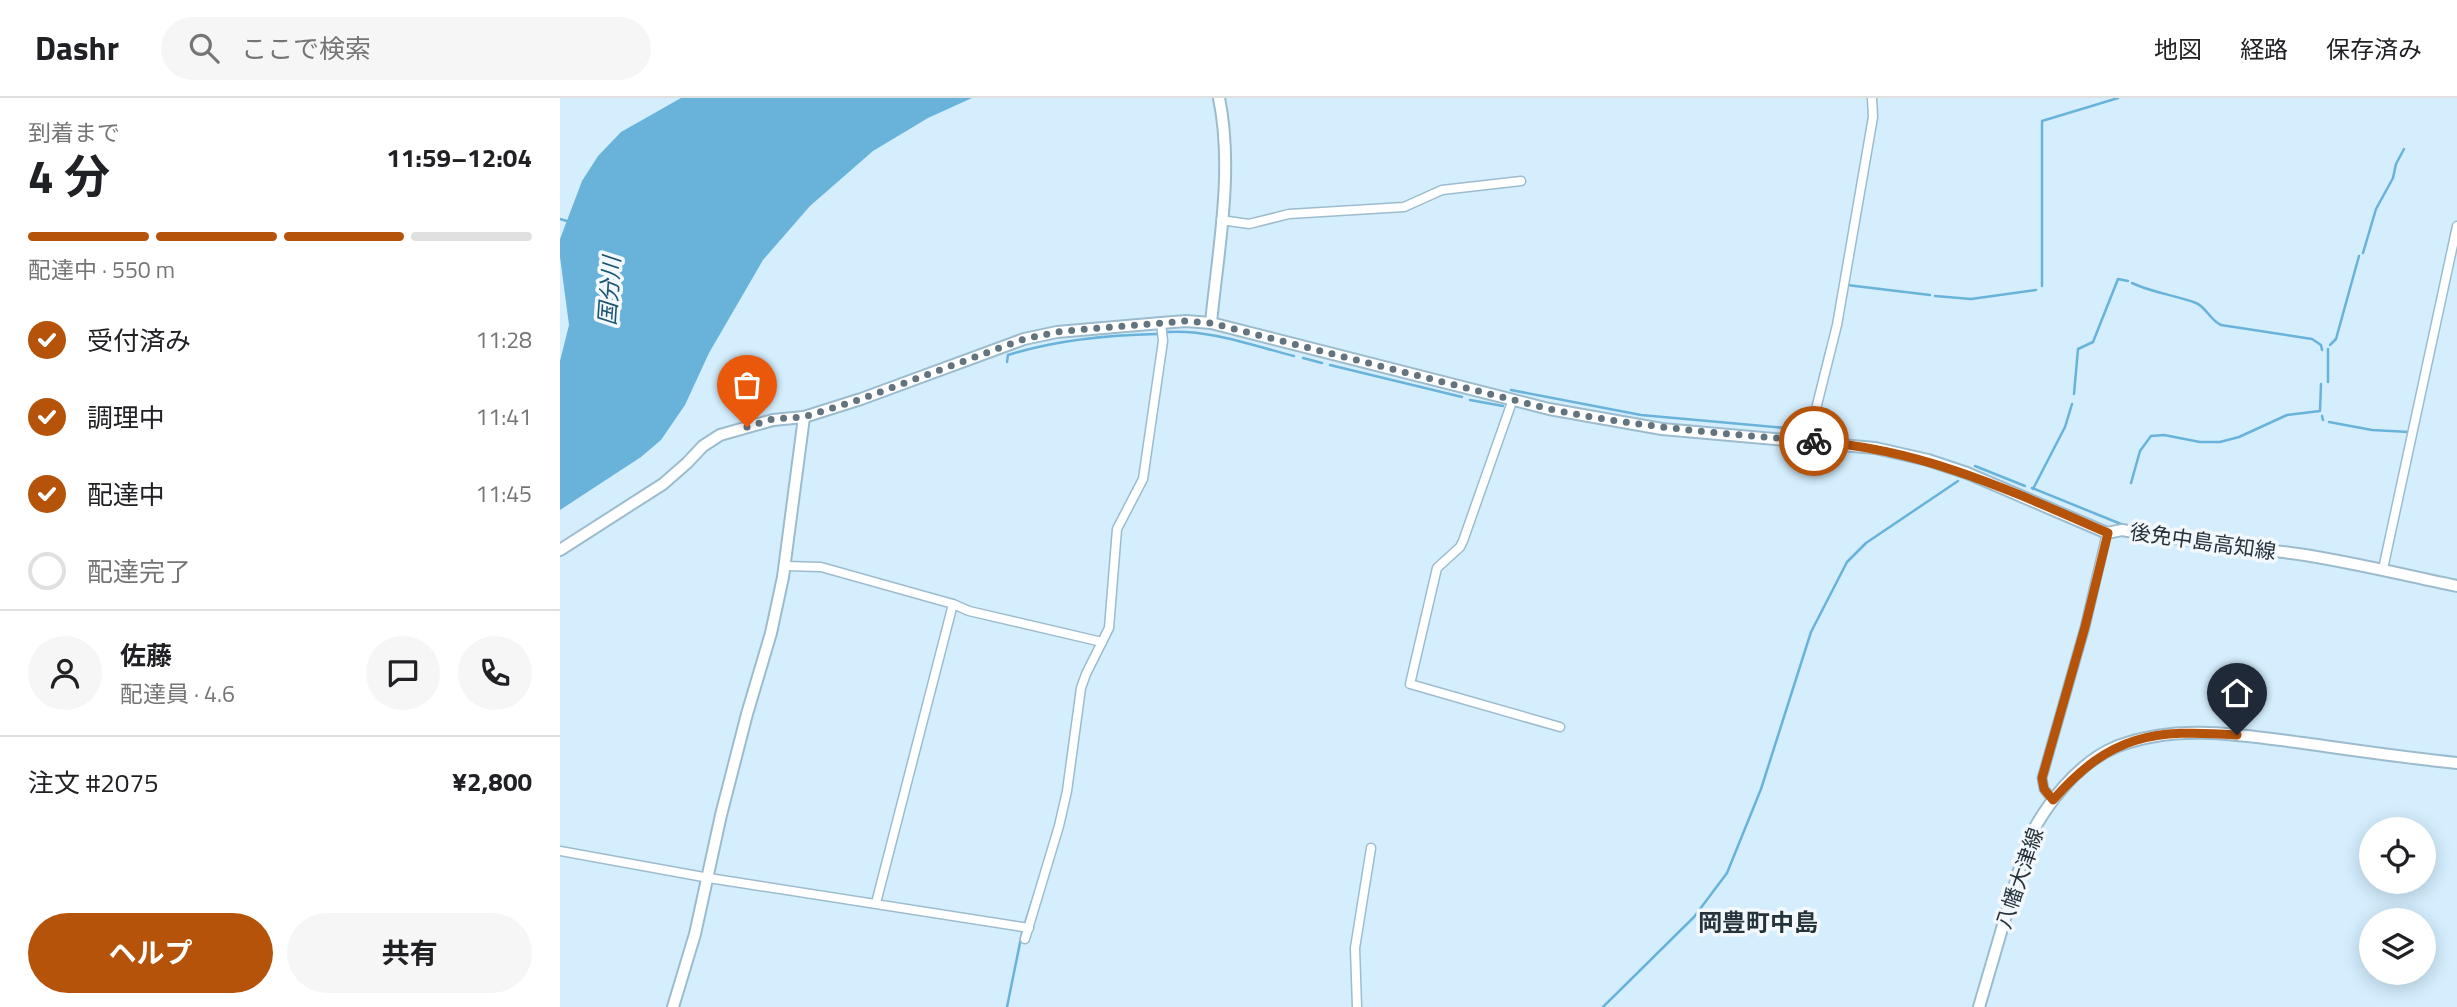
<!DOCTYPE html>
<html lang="ja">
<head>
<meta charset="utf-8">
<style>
	:root { --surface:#fff; --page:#f6f6f6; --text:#202124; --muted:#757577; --line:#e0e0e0; --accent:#b45309 }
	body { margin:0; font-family:"Titillium Web","Noto Sans JP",sans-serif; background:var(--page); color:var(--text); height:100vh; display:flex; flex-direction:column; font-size:26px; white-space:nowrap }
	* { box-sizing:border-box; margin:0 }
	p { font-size:23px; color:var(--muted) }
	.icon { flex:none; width:38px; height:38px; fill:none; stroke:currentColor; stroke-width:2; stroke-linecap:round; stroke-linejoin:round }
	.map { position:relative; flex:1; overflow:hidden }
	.sheet { display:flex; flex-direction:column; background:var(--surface); width:560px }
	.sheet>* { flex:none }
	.buttons { position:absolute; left:1799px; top:719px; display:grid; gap:14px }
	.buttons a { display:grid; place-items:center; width:77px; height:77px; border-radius:50%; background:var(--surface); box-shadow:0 4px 18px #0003; font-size:35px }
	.pin { position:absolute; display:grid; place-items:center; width:60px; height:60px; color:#fff; margin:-72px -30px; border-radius:50% 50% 50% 0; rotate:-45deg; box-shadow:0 0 7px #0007 }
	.pin .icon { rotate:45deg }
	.courier { position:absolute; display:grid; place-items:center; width:70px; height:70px; margin:-35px; border:5px solid #b45309; border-radius:50%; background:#fff; color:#222; box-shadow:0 2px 9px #0007 }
	.head em { font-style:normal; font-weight:700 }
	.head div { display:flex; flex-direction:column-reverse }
	.head { display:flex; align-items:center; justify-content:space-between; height:119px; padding:0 28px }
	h1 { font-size:46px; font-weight:700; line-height:52px }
	.bar { display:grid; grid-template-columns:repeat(4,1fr); gap:10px 7px; align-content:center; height:84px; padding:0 28px }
	.bar i { height:9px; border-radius:5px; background:var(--line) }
	.bar .on { background:var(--accent) }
	.bar p { grid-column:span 4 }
	.line { display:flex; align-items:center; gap:18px; padding:0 28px; border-top:2px solid var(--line) }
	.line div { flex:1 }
	.round { display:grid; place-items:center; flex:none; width:74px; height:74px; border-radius:37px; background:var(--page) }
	ol { padding:0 28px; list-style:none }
	li { display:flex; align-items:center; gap:21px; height:77px }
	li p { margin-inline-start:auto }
	li .icon { padding:7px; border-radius:50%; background:var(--accent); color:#fff; stroke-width:4 }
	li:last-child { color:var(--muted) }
	li i { width:38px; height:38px; border:4px solid var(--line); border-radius:50% }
	.primary-button { display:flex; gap:14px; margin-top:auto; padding:14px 28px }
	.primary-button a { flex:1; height:80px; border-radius:42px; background:var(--accent); color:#fff; font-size:28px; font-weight:700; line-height:80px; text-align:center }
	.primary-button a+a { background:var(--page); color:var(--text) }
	header { display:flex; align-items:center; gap:42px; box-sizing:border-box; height:98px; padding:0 35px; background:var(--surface); border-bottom:2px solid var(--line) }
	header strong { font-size:33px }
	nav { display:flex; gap:38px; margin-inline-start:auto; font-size:24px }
	.search { width:490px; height:63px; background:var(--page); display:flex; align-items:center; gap:18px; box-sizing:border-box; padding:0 24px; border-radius:38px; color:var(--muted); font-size:26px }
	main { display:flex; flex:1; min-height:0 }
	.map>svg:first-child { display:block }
	.water { fill:#69b3da }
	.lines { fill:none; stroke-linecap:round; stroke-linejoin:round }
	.stream { stroke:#69b3da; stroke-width:2.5 }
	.street-casing { stroke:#9cbcce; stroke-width:11 }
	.secondary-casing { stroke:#9cbcce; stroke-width:14 }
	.street { stroke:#fff; stroke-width:8 }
	.secondary { stroke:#fff; stroke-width:10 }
	.done { stroke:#63747f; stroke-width:7; stroke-dasharray:0 12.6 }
	.route { stroke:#b45309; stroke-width:9 }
	.labels { text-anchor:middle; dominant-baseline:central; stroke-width:7; stroke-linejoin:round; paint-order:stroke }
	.street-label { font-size:21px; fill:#26333a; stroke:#f2f8fc }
	.water-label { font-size:23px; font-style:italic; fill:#1d5672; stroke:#f2f8fc }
	.quarter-label { font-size:24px; font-weight:bold; fill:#26333a; stroke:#f2f8fc }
</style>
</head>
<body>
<header>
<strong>Dashr</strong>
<div class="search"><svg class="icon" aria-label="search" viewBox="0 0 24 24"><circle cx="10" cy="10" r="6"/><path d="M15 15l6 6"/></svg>ここで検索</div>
<nav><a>地図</a><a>経路</a><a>保存済み</a></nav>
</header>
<main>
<section class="sheet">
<div class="head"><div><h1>4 分</h1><p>到着まで</p></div><em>11:59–12:04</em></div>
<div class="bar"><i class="on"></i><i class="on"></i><i class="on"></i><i></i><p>配達中 · 550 m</p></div>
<ol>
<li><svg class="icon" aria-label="check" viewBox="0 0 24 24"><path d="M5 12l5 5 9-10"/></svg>受付済み<p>11:28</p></li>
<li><svg class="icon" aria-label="check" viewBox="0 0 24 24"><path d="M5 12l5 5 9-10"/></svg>調理中<p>11:41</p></li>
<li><svg class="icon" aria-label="check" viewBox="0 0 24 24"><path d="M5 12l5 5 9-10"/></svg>配達中<p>11:45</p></li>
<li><i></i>配達完了</li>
</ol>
<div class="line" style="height:126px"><a class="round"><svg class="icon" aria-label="person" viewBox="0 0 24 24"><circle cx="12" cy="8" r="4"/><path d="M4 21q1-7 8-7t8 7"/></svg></a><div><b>佐藤</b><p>配達員 · 4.6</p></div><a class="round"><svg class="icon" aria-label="chat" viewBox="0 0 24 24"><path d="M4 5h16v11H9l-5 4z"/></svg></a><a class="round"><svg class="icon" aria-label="phone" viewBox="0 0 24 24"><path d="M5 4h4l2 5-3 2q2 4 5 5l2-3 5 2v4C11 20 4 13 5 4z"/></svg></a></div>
<div class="line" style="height:91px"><div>注文 #2075</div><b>¥2,800</b></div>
<div class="primary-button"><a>ヘルプ</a><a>共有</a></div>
</section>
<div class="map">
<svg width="1897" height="909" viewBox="0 0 1897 909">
	<rect width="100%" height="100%" fill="#d4eefe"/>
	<polygon class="water" points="121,0 412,0 368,20 313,53 250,108 203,162 149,255 125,307 101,342 81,359 0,412 0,263 9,227 0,159 0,141 22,83 38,58 61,34"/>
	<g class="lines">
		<g class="stream">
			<polyline points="0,121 10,124"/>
			<polyline points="1803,155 1816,111 1833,80 1836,66 1844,51"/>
			<path d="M1572 185C1593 195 1615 197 1636 205 1646 209 1650 222 1661 227L1752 241 1761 247 1762 252"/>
			<polyline points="1287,187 1370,197"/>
			<polyline points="1482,188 1482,23 1558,0"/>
			<polyline points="1375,198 1411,201 1476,192"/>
			<path d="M607 234C649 231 694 248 734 258"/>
			<polyline points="1770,247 1776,241 1799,158"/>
			<polyline points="743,260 762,265"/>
			<path d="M447 264 448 257C496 242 547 237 597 236"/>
			<polyline points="770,267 902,299"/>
			<polyline points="1768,284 1768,251"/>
			<polyline points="951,292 1081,317 1247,332 1267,250"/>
			<polyline points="1514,296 1518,251 1533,244 1558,181 1568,183"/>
			<polyline points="910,302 943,308"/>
			<polyline points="1762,318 1763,322"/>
			<polyline points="1769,324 1812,332 1849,334"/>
			<polyline points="1415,368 1465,388"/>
			<polyline points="1571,385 1580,353 1591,338 1604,337 1640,344 1660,344 1679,339 1727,317 1760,313 1761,286"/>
			<polyline points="1472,390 1561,426"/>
			<polyline points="1473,391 1505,329 1512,306"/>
			<polyline points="447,909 462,835 472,803"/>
			<polyline points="1043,909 1134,819 1167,775 1201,691 1251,534 1287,464 1306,445 1398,383"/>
		</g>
		<g class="street-casing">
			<g id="street">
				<polyline points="661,122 689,126 729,116 844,109 882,92 961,83"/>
				<polyline points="953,301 903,443 900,449 877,470 850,586 1000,629"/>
				<polyline points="1248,343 1277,227 1313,19 1312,0"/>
				<polyline points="225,468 261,469 393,506 409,513 542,544"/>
				<polyline points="1823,471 1897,128"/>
				<polyline points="1493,702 1484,691 1482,680 1525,529 1547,435"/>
				<polyline points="0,753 149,780 469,830"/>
				<polyline points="316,805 393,506"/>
				<polyline points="465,841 499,728 507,693 521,590 526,576 549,530 557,431 583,381 603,243 601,225"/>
				<polyline points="797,909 795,850 811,750"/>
			</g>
		</g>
		<g class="secondary-casing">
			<g id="secondary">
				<path d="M651 225C658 152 674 73 659 0"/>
				<path d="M0 452 103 386 127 365 143 348 160 337 213 322 244 319 301 301 464 241 497 234 601 225 626 223 651 225 989 311 1102 331 1315 350 1368 362 1407 375 1547 435 1562 432C1620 442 1679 448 1738 456 1792 464 1844 477 1897 488"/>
				<polyline points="113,909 135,836 161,717 187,616 211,535 223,479 244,319"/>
				<path d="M1419 909 1468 742C1487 705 1518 664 1558 648 1618 625 1682 637 1743 645 1794 652 1846 660 1897 665"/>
			</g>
		</g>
		<use href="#street" class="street"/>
		<use href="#secondary" class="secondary"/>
	</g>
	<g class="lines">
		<path class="done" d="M187 329 213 321 244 319 301 301 464 241 497 234 528 231 626 223 651 225 989 311C1077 329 1165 336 1254 343"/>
		<path class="route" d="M1254 343C1365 352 1447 391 1548 435L1525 529 1482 680 1484 691 1493 702C1551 636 1593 631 1677 637"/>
	</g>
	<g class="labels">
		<g class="street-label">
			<text transform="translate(1643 443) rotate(8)">後免中島高知線</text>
			<text transform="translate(1459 780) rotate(-71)">八幡大津線</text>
		</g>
		<g class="water-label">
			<text transform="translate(49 193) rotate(-86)">国分川</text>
		</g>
		<g class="quarter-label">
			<text x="1198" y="824">岡豊町中島</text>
		</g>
	</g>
</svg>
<div class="buttons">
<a><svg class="icon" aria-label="locate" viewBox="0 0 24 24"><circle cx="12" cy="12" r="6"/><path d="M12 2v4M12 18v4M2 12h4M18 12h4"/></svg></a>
<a><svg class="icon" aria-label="layers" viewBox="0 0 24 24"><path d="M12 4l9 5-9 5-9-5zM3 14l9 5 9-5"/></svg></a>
</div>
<div class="pin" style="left:187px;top:329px;background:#ea580c"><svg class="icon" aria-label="bag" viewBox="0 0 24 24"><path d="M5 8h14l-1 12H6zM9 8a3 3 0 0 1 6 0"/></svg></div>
<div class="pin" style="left:1677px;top:637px;background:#1f2937"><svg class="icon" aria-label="home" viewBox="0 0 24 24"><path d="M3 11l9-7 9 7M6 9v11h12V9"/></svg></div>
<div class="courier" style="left:1254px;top:343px"><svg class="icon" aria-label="bike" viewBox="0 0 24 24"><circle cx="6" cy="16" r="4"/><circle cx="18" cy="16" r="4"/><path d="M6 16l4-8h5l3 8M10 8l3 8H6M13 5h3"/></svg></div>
</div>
</main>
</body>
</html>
